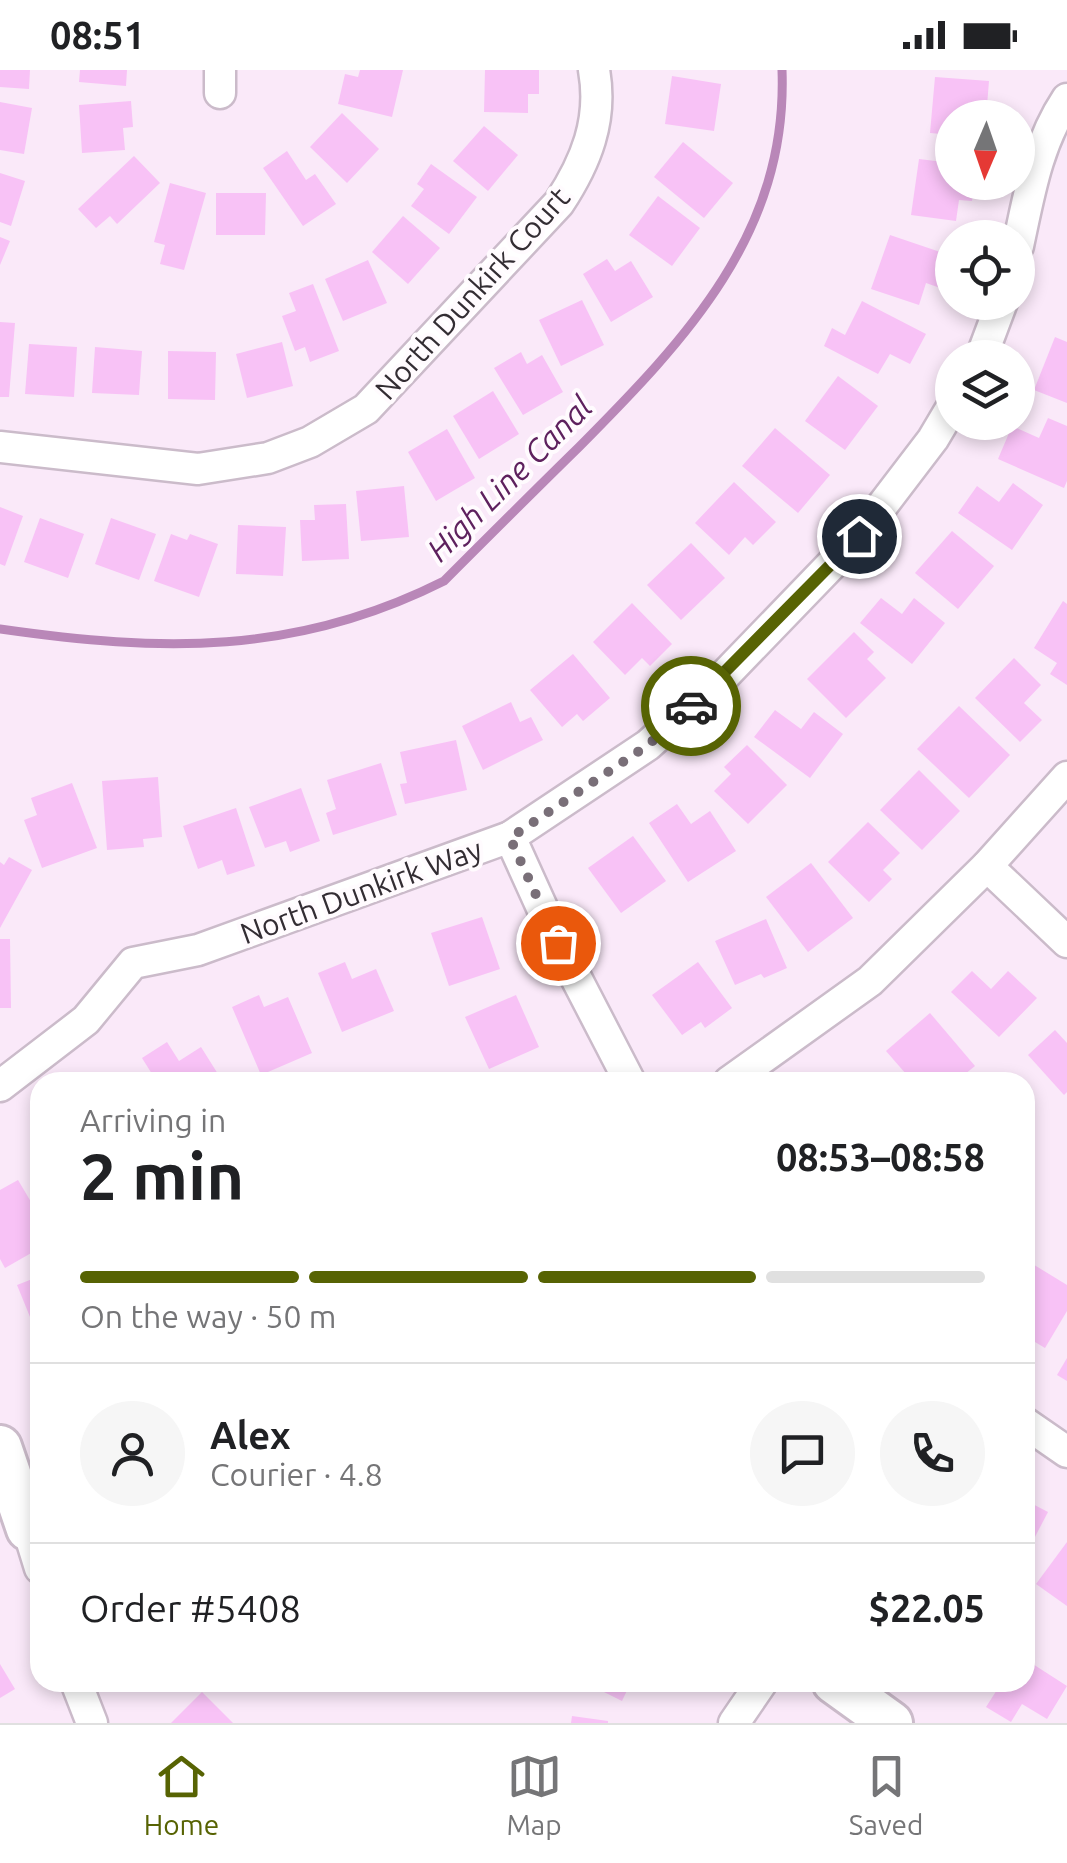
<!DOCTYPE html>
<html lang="en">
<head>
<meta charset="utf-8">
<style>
	:root { --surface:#fff; --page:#f6f6f6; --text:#202124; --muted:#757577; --line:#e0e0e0; --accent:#576303 }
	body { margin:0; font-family:Ubuntu,sans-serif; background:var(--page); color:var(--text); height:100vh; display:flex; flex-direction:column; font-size:38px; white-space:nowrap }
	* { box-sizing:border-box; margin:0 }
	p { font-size:32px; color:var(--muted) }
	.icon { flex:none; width:55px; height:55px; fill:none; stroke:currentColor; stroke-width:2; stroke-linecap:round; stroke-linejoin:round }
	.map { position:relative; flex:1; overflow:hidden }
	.panel { position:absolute; left:30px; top:1002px; width:1005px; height:620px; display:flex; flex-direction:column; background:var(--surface); border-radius:30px; box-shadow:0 5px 15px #0003 }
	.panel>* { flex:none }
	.needle { width:65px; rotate:182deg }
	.controls { position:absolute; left:935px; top:30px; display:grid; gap:20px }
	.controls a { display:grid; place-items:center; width:100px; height:100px; border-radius:50%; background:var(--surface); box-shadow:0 5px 15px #0003; font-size:50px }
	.pin { position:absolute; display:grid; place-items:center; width:85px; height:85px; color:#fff; margin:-42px; border:5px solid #fff; border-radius:50%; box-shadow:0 2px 10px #0007 }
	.courier { position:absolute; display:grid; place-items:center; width:100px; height:100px; margin:-50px; border:8px solid #576303; border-radius:50%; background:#fff; color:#222; box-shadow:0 2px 12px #0007 }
	.overview em { font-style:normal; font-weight:700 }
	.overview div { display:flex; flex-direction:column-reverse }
	.overview { display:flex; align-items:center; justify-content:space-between; height:170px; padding:0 50px }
	h1 { font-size:65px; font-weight:700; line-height:75px }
	.bar { display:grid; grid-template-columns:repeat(4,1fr); gap:15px 10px; align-content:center; height:120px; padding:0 50px }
	.bar i { height:12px; border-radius:8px; background:var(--line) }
	.bar .current { background:var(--accent) }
	.bar p { grid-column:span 4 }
	.line { display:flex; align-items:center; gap:25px; padding:0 50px; border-top:2px solid var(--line) }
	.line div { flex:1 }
	.round { display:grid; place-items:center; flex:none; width:105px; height:105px; border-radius:52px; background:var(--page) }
	.status { display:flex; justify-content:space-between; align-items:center; height:70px; padding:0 50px; background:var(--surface); direction:ltr }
	.status svg { height:28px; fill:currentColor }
	.tabs { display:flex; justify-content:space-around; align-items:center; height:140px; border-top:2px solid var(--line); background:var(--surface); font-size:28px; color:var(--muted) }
	.tabs a { display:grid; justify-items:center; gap:5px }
	.tabs .current { color:var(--accent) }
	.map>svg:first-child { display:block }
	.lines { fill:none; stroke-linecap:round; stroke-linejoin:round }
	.stream { stroke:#b987b8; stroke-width:9 }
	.building { fill:#f8c2f6 }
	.street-casing { stroke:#cbbbca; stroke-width:35 }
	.secondary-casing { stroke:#cbbbca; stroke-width:48 }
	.street { stroke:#fff; stroke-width:30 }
	.secondary { stroke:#fff; stroke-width:42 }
	.done { stroke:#796f78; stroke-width:10; stroke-dasharray:0 18 }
	.route { stroke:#576303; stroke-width:12 }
	.labels { text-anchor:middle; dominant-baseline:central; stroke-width:8; stroke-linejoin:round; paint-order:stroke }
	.street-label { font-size:30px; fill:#332d33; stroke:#fffbfe }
	.water-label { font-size:32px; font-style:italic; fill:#5e215e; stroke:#fffbfe }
</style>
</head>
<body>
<div class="status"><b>08:51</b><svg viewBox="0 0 49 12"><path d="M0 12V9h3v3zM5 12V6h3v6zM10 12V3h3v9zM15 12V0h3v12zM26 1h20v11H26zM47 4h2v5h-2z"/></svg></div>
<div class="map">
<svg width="1067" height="1653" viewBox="0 0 1067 1653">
	<rect width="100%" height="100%" fill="#fae9f9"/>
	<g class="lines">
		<path class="stream" d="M0 559C161 582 295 586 444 511 489 466 534 421 579 377 686 269 788 163 782 0"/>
	</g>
	<g class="building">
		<polygon points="0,0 30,0 29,19 0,17"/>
		<polygon points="80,0 127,0 126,16 79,12"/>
		<polygon points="360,0 403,0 392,47 338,34 345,4 358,7"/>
		<polygon points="485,0 539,0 539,24 528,24 528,43 484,42"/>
		<polygon points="672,6 721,14 714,61 665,54"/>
		<polygon points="935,7 989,11 986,48 952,48 952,65 930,63"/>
		<polygon points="131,31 133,57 123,58 125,80 82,83 79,35"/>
		<polygon points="0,32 32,38 24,84 0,80"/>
		<polygon points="342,43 379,79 347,113 310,77"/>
		<polygon points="484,56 518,85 488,121 453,91"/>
		<polygon points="683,72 733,113 704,148 654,107"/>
		<polygon points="287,81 306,110 315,104 336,134 303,156 263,98"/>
		<polygon points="134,86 160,113 117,154 110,146 96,158 78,139"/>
		<polygon points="919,89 952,93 952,112 975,112 972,131 959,130 956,151 911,145"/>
		<polygon points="431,94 477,127 449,164 411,136 424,119 417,114"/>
		<polygon points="0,103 25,111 11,156 0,152"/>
		<polygon points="170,113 206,123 184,200 160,194 165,175 154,172"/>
		<polygon points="216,123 266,123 265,165 216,165"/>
		<polygon points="658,126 700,158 672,196 629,165"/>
		<polygon points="403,146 440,178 408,214 372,182"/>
		<polygon points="890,165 952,186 952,201 946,220 926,213 919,235 871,219"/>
		<polygon points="0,167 10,171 0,195"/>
		<polygon points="607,189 615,201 631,191 653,227 611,252 583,204"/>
		<polygon points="368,190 387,233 343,251 325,209"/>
		<polygon points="313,214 339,281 310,292 305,277 295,281 282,246 296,241 289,223"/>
		<polygon points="582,230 604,275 561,296 539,250"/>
		<polygon points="862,231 926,264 910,294 890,284 878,304 824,276 832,258 845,265"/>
		<polygon points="0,252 15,253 9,327 0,327"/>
		<polygon points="1055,267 1067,272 1067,333 1034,320"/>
		<polygon points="282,272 293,316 247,328 236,284"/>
		<polygon points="29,274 77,277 74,327 25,324"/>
		<polygon points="95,277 142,281 139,325 92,323"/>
		<polygon points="168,281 216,282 215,330 168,329"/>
		<polygon points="521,282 527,294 542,285 563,322 523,345 494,298"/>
		<polygon points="838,306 878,336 845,380 805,351"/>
		<polygon points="493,321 519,364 479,389 453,346"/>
		<polygon points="1048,348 1067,356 1067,411 1064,418 998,389 1012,356 1039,368"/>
		<polygon points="775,358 830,405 798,443 742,396"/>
		<polygon points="447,359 475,408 436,431 408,382"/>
		<polygon points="734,412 776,452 753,475 745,467 729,485 695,453"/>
		<polygon points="1013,413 1043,435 1012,480 958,443 977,416 999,432"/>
		<polygon points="404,416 409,467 361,471 356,421"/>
		<polygon points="346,434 349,489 302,491 300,450 315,450 314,435"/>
		<polygon points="0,437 23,446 5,496 0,494"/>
		<polygon points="40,448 84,464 68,508 24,492"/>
		<polygon points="111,448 156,464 139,510 95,494"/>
		<polygon points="238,455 286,457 283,506 236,504"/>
		<polygon points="952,461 994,496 958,539 915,503"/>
		<polygon points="171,464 187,470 190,464 218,474 199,527 154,511"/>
		<polygon points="691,473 725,508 681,550 647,515"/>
		<polygon points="881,528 902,544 914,528 945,553 912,594 860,553"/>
		<polygon points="1063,531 1067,534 1067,615 1050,604 1057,593 1034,578"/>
		<polygon points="632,533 672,574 650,596 642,588 625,605 593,572"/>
		<polygon points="854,562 874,582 867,589 886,608 846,648 807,609"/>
		<polygon points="573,584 610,628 583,651 577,644 562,657 530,620"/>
		<polygon points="1014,588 1041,615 1024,633 1042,650 1020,672 975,628"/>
		<polygon points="511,632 520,652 531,647 543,670 483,700 462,656"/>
		<polygon points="959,636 1010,685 969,728 917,679"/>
		<polygon points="775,640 801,659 814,642 843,664 810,708 754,667"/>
		<polygon points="456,670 467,720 405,734 400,714 407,713 400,682"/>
		<polygon points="747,675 787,715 748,754 714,721 731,704 724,697"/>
		<polygon points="381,693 397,745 333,765 326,743 336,739 327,710"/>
		<polygon points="919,700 960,741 922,780 880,740"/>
		<polygon points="158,707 162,767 143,769 144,777 107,780 102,711"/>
		<polygon points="72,713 97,778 42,798 24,750 37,745 31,728"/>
		<polygon points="301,718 320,771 290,782 286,771 265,778 249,737"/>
		<polygon points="677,734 691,754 710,741 736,781 688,812 649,753"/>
		<polygon points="236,738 255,796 227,805 222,790 198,799 183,756"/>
		<polygon points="868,752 900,783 883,800 892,809 869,832 828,792"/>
		<polygon points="633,766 666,811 621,843 588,798"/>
		<polygon points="9,787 32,800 0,858 0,792 4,795"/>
		<polygon points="811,793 853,848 808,882 766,827"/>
		<polygon points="482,847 500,899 449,916 431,863"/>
		<polygon points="766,849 787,898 764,908 761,904 735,915 715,871"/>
		<polygon points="0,869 10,869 11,938 0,938"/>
		<polygon points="345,892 352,909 376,899 394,941 342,962 318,903"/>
		<polygon points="698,892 732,938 705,958 701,952 682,965 652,925"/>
		<polygon points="972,901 991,919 1008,901 1037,928 999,967 951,922"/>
		<polygon points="259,925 264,937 288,927 312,983 261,1005 232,937"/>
		<polygon points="516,925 539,977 489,999 465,947"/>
		<polygon points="930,943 975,996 955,1012 913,1012 886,981"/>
		<polygon points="1055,960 1067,973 1067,1022 1064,1025 1028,985"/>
		<polygon points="167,972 179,991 201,977 223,1012 157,1012 142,988"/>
		<polygon points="18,1110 40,1147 40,1178 5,1198 0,1189 0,1120"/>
		<polygon points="1031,1193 1067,1215 1067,1241 1045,1278 1025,1266 1025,1203"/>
		<polygon points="40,1206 40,1244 30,1247 17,1215"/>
		<polygon points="1067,1288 1067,1311 1057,1305"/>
		<polygon points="1025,1430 1048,1442 1025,1486"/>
		<polygon points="1067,1472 1067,1536 1036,1514"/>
		<polygon points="1025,1589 1067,1616 1047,1649 1022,1634 1011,1652 986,1637 1002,1612 1025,1612"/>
		<polygon points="0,1594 15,1619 0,1628"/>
		<polygon points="584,1612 631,1612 622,1631"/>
		<polygon points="202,1622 233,1653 171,1653"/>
		<polygon points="572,1646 608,1651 608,1653 571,1653"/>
	</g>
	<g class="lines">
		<g class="street-casing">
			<g id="street">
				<polyline points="220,0 220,23"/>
				<path d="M1018 176C1029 125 1037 74 1067 29"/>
				<polyline points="981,288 1002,232"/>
				<path d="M0 377 198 399 268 388 310 372 366 339 559 133C586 92 603 50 594 0"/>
				<polyline points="510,767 558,873 630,1012"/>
				<polyline points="987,796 1067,872"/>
				<polyline points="729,1012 870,911 987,796 1067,707"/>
				<polyline points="0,1016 86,950 133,893 198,880 510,767 648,675 722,608 859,466 933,369 952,337"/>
				<polyline points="1025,1353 1067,1382"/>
				<polyline points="28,1459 40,1498"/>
				<polyline points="76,1612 92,1653"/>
				<polyline points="734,1653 762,1612"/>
			</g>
		</g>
		<g class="secondary-casing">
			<g id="secondary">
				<polyline points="0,1377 28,1459"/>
				<polyline points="834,1612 891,1653"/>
			</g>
		</g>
		<use href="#street" class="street"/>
		<use href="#secondary" class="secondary"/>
	</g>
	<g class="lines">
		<polyline class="done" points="558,873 510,768 648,675 691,636"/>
		<polyline class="route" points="691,636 859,466"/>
	</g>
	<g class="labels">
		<g class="street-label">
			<text transform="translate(472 223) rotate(-48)">North Dunkirk Court</text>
			<text transform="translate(361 821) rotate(-20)">North Dunkirk Way</text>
		</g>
		<g class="water-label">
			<text transform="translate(509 408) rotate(-45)">High Line Canal</text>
		</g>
	</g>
</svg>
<div class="controls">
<a><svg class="needle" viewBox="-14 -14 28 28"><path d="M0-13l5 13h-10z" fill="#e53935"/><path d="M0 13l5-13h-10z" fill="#757577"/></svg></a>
<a><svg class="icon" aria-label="locate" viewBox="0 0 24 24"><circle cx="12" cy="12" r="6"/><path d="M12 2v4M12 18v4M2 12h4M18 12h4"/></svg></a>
<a><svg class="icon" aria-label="layers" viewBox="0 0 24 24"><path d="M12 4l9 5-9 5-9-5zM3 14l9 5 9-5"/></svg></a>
</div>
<div class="pin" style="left:558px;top:873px;background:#ea580c"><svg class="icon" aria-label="bag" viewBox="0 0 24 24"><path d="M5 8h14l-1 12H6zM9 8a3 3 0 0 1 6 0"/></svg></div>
<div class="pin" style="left:859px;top:466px;background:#1f2937"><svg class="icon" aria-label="home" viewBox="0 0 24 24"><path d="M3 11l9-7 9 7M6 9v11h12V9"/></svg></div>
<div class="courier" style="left:691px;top:636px"><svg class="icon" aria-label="car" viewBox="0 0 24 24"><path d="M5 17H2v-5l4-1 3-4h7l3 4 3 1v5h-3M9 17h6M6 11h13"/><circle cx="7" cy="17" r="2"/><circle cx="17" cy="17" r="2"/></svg></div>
<section class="panel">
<div class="overview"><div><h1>2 min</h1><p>Arriving in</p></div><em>08:53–08:58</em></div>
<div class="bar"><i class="current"></i><i class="current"></i><i class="current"></i><i></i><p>On the way · 50 m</p></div>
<div class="line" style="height:180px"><a class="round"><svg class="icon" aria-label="person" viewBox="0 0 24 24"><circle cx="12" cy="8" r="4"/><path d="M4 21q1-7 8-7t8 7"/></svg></a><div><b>Alex</b><p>Courier · 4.8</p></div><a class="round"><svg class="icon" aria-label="chat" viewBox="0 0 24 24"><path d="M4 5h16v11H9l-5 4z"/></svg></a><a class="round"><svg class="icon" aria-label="phone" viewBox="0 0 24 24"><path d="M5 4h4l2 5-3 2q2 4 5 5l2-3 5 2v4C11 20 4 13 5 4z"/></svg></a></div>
<div class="line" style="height:130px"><div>Order #5408</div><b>$22.05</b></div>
</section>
</div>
<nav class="tabs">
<a class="current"><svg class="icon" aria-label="home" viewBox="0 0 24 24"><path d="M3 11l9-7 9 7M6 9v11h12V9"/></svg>Home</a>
<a><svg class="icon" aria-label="map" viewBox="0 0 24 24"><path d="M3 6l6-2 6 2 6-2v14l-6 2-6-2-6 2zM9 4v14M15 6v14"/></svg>Map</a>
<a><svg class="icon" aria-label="saved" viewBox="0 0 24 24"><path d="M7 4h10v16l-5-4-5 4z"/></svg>Saved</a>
</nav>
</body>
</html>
